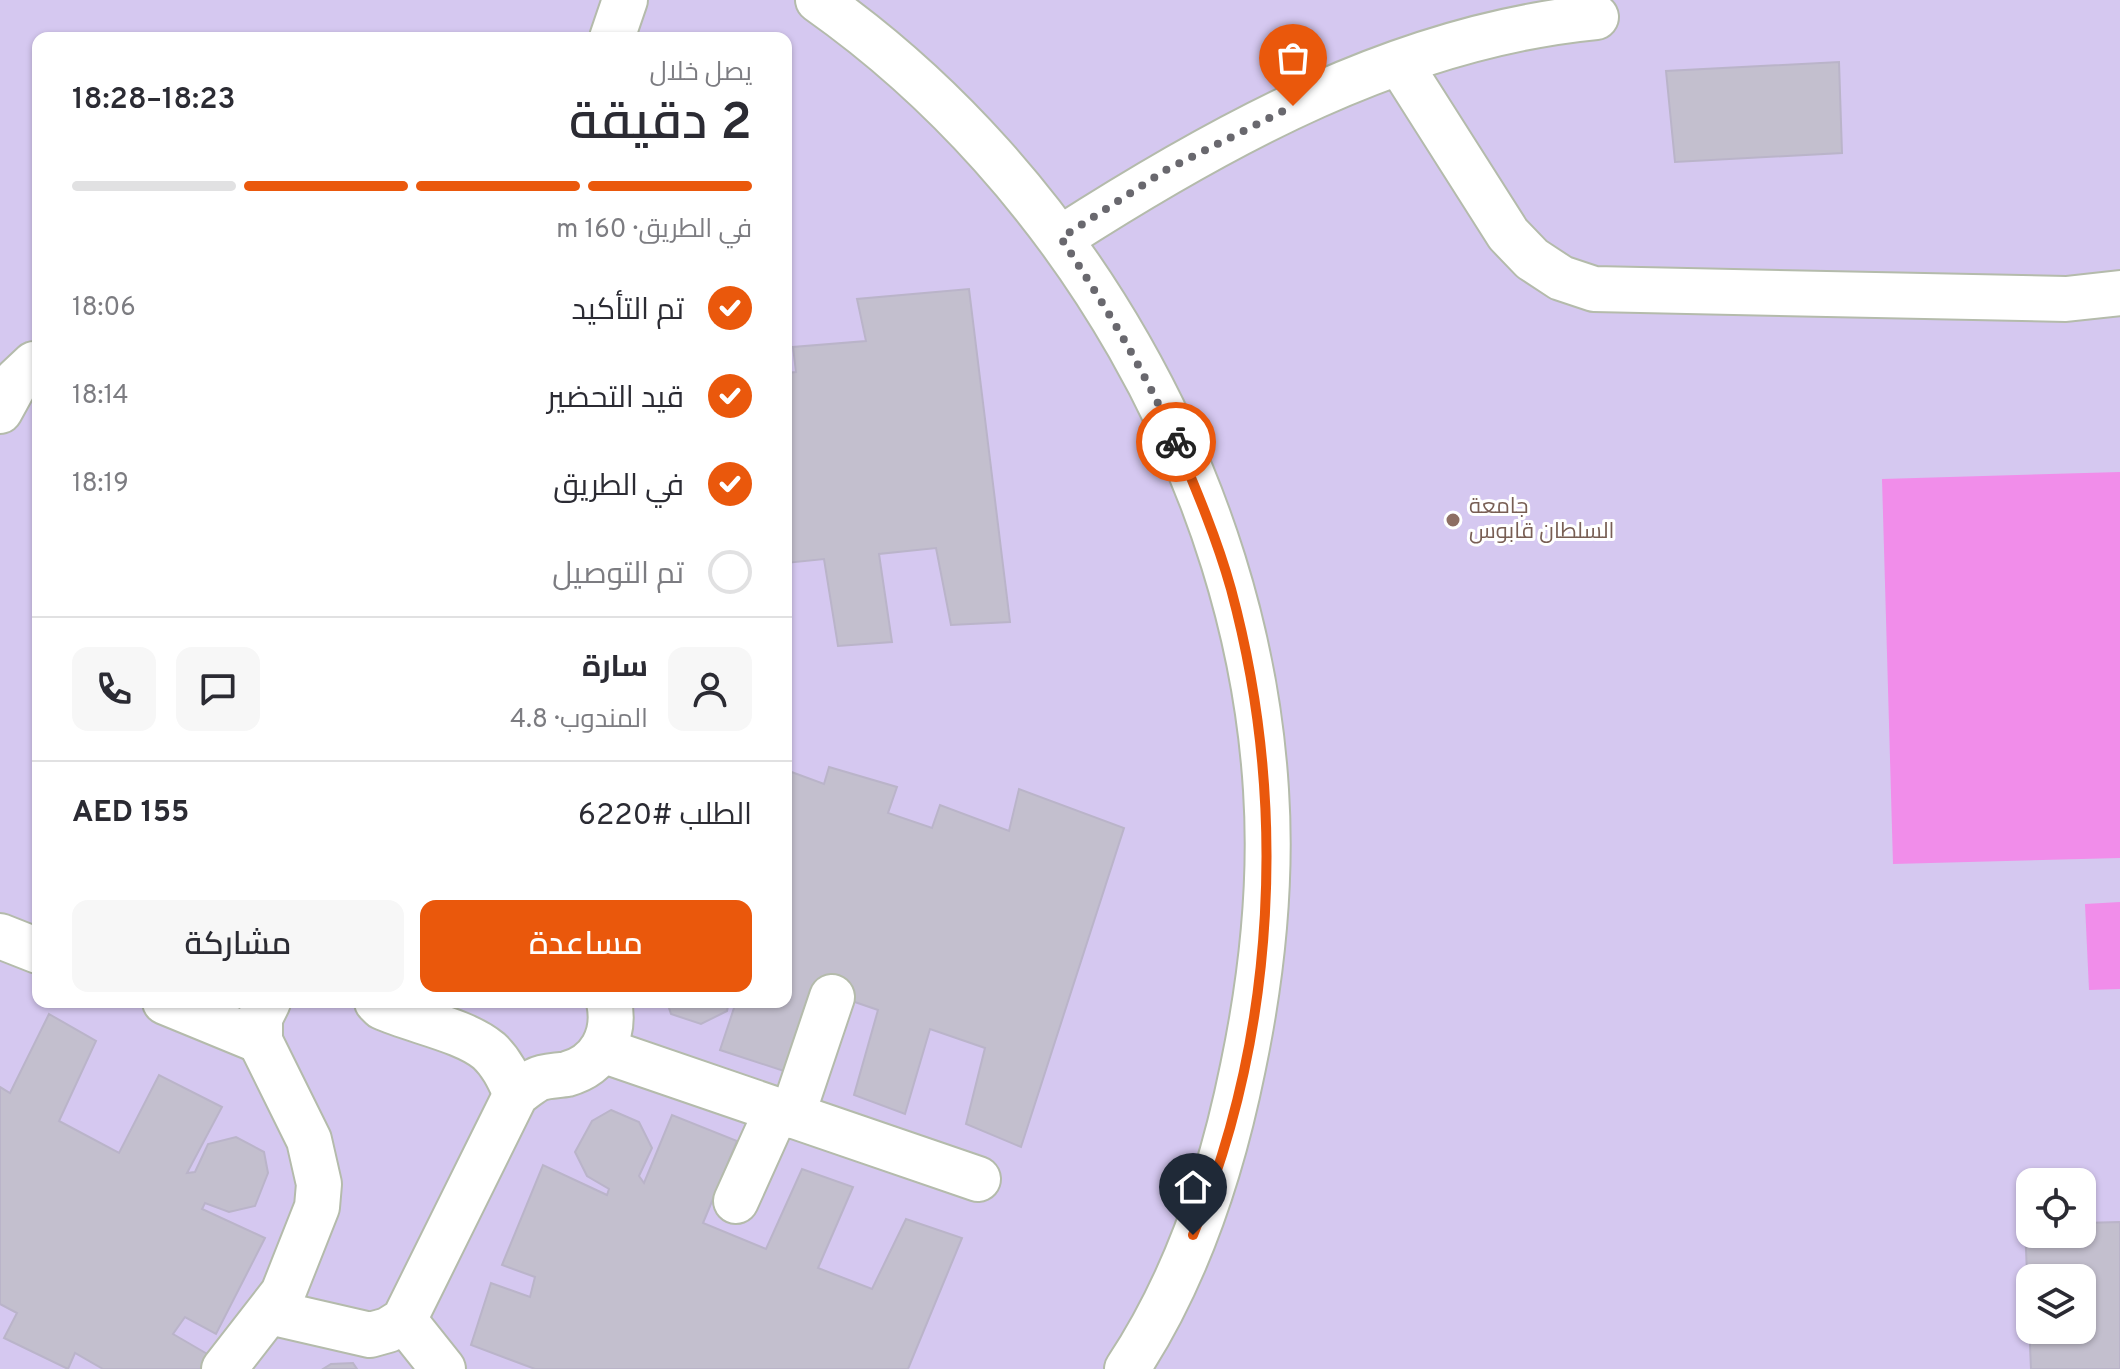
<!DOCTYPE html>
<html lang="ar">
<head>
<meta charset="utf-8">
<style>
	:root { --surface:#fff; --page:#f7f7f7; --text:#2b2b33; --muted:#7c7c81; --line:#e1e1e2; --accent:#ea580c }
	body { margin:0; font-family:Overpass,Cairo,sans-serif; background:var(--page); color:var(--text); direction:rtl; height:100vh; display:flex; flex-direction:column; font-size:30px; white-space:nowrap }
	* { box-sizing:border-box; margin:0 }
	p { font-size:26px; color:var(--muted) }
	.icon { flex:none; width:44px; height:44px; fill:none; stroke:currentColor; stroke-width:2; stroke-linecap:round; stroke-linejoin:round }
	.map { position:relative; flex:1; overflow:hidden; direction:ltr }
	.sheet { position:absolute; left:32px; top:32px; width:760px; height:976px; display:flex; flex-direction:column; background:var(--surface); border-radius:16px; box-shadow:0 2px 6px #0004; direction:rtl }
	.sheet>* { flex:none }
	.controls { position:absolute; left:2016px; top:1168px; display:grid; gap:16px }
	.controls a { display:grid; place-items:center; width:80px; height:80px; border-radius:16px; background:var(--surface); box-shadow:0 2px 6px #0004; font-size:40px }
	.pin { position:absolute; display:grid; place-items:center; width:68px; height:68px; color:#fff; margin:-82px -34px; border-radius:50% 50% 50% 0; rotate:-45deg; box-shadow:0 0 8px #0007 }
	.pin .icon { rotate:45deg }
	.courier { position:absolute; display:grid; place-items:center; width:80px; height:80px; margin:-40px; border:6px solid #ea580c; border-radius:50%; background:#fff; color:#222; box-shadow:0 2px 10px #0007 }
	.head em { font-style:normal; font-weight:600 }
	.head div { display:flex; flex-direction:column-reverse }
	.head { display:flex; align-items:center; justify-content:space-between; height:136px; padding:0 40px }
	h1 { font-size:52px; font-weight:600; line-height:60px }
	.bar { display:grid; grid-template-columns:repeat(4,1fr); gap:12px 8px; align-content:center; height:96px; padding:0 40px }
	.bar i { height:10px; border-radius:6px; background:var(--line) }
	.bar .selected { background:var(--accent) }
	.bar p { grid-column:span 4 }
	.line { display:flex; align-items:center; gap:20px; padding:0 40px; border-top:2px solid var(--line) }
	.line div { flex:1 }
	.round { display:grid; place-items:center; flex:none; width:84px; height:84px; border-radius:16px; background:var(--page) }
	ol { padding:0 40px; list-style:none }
	li { display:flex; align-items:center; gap:24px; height:88px }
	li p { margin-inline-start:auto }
	li .icon { padding:8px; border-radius:50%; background:var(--accent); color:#fff; stroke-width:4 }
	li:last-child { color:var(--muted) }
	li i { width:44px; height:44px; border:4px solid var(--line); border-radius:50% }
	.primary-button { display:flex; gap:16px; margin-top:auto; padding:16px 40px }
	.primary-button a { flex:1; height:92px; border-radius:16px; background:var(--accent); color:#fff; font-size:32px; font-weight:600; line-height:92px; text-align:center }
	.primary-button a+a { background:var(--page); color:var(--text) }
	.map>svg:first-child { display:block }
	.education { fill:#d5c8f0; fill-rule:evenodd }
	.pitch { fill:#f18dea }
	.building { fill:#c3bfce; stroke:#bab4c9; stroke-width:2; fill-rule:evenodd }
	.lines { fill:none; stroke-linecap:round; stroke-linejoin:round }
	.minor-casing { stroke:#b4bbab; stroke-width:48 }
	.minor { stroke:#fff; stroke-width:44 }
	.done { stroke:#69686e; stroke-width:8; stroke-dasharray:0 14.4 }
	.route { stroke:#ea580c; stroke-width:10 }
	.education-dot { fill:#8d6e63; stroke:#fff; stroke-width:3 }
	.labels { text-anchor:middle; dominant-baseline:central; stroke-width:6; stroke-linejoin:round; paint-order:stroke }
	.education-label { font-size:22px; fill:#785e54; stroke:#fff; text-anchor:start }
</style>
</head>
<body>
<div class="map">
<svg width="2120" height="1369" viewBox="0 0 2120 1369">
	<rect width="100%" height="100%" fill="#dedaed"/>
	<path class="education" d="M0 0H2120V1369H0ZM38 38H786V1002H38ZM2030 1182H2082V1234H2030ZM2030 1278H2082V1330H2030Z"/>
	<g class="pitch">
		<polygon points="2120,472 2120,858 1893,864 1882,479"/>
		<polygon points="2120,902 2120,989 2089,990 2085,904"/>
	</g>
	<g class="building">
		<polygon points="1839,62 1842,153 1675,162 1666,71"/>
		<polygon points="969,289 1010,622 951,625 936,548 879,554 892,642 838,646 824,559 786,563 786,373 796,372 793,347 866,341 857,299"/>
		<polygon points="829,767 897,787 888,813 932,828 940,805 1009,831 1019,789 1124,828 1021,1147 966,1124 985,1048 930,1029 905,1114 854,1095 878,1010 814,988 787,1072 720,1050 736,1002 786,1002 786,770 824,784"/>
		<polygon points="667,1002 729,1002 727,1011 701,1024 671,1014"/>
		<polygon points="49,1014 96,1041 59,1121 119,1153 159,1075 222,1107 187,1173 195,1172 208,1144 236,1137 264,1152 268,1173 255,1206 229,1212 205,1203 202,1209 265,1238 216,1334 185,1317 173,1334 209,1355 200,1369 103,1369 75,1353 68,1369 4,1338 17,1313 0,1304 0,1087 10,1093"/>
		<polygon points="611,1110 639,1122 652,1148 639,1176 644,1183 672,1115 737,1141 703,1223 766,1249 802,1169 853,1187 818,1268 872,1289 906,1219 962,1238 908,1369 535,1369 471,1345 491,1283 530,1297 535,1277 502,1265 543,1165 607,1195 609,1189 587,1176 575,1152 592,1121"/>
		<path d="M2120 1222V1369H2031L2025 1226H2030V1234H2082V1223ZM2030 1278H2082V1330H2030Z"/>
		<polygon points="353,1363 357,1369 323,1369 331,1364"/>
	</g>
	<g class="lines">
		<g class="minor-casing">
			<g id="minor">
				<path d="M818 0C1069 177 1247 482 1266 790 1272 883 1262 976 1243 1067 1222 1171 1186 1280 1127 1369"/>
				<polyline points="612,38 625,0"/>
				<polyline points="1400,64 1508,234 1532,259 1561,278 1594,289 2066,299 2120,293"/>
				<path d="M1061 238C1223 134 1401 36 1596 17"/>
				<polyline points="0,411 17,380 34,364"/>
				<polyline points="0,936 38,951"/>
				<polyline points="165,1002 260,1041"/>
				<path d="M377 1002 382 1007C413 1021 464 1030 489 1051 502 1063 509 1079 516 1094"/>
				<polyline points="602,1050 978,1179"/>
				<polyline points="792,1116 832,997"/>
				<polyline points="736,1201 777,1110"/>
				<path d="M270 1312 370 1335 388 1330 404 1320 516 1094C522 1090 529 1084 536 1080 545 1075 557 1076 567 1074 600 1065 616 1035 609 1002"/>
				<polyline points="404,1320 443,1369"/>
				<polyline points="224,1369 283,1293 317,1207 319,1184 309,1140 260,1041 260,1018 268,1002"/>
			</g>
		</g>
		<use href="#minor" class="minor"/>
	</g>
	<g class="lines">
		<path class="done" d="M1176 442C1144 369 1104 304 1061 238L1166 170 1293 106"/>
		<path class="route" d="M1176 442C1196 489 1217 539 1231 589 1288 800 1277 1032 1193 1235"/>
	</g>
	<circle class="education-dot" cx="1453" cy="520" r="8"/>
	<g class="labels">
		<g class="education-label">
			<text x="1469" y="507">جامعة<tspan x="1469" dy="25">السلطان قابوس</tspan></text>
		</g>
	</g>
</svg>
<div class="controls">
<a><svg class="icon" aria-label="locate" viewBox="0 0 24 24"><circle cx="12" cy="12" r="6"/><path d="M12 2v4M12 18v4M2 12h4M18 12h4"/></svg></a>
<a><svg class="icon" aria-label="layers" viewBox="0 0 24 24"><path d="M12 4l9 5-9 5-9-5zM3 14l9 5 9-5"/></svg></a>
</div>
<div class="pin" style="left:1293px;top:106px;background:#ea580c"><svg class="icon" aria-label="bag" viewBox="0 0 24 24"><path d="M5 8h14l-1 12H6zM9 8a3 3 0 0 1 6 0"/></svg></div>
<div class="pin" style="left:1193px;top:1235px;background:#1f2937"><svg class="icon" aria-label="home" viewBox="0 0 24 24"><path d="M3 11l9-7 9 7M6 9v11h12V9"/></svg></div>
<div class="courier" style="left:1176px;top:442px"><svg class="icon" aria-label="bike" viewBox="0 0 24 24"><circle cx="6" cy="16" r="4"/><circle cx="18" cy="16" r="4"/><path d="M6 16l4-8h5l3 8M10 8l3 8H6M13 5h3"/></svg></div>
<section class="sheet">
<div class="head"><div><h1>2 دقيقة</h1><p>يصل خلال</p></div><em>18:23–18:28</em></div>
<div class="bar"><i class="selected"></i><i class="selected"></i><i class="selected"></i><i></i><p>في الطريق · 160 m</p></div>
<ol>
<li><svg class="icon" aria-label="check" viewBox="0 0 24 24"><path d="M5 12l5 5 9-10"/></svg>تم التأكيد<p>18:06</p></li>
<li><svg class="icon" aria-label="check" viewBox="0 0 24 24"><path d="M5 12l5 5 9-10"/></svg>قيد التحضير<p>18:14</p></li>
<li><svg class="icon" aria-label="check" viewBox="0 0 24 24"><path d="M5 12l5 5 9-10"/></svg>في الطريق<p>18:19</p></li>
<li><i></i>تم التوصيل</li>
</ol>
<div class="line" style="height:144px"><a class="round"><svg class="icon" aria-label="person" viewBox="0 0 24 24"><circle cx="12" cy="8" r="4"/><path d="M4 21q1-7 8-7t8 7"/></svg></a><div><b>سارة</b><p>المندوب · 4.8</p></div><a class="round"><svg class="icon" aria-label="chat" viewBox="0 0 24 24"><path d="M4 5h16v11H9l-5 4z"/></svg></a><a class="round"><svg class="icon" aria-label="phone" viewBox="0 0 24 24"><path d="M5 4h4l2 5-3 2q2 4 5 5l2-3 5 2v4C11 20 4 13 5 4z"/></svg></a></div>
<div class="line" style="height:104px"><div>الطلب #6220</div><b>AED 155</b></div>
<div class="primary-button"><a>مساعدة</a><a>مشاركة</a></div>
</section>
</div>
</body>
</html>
